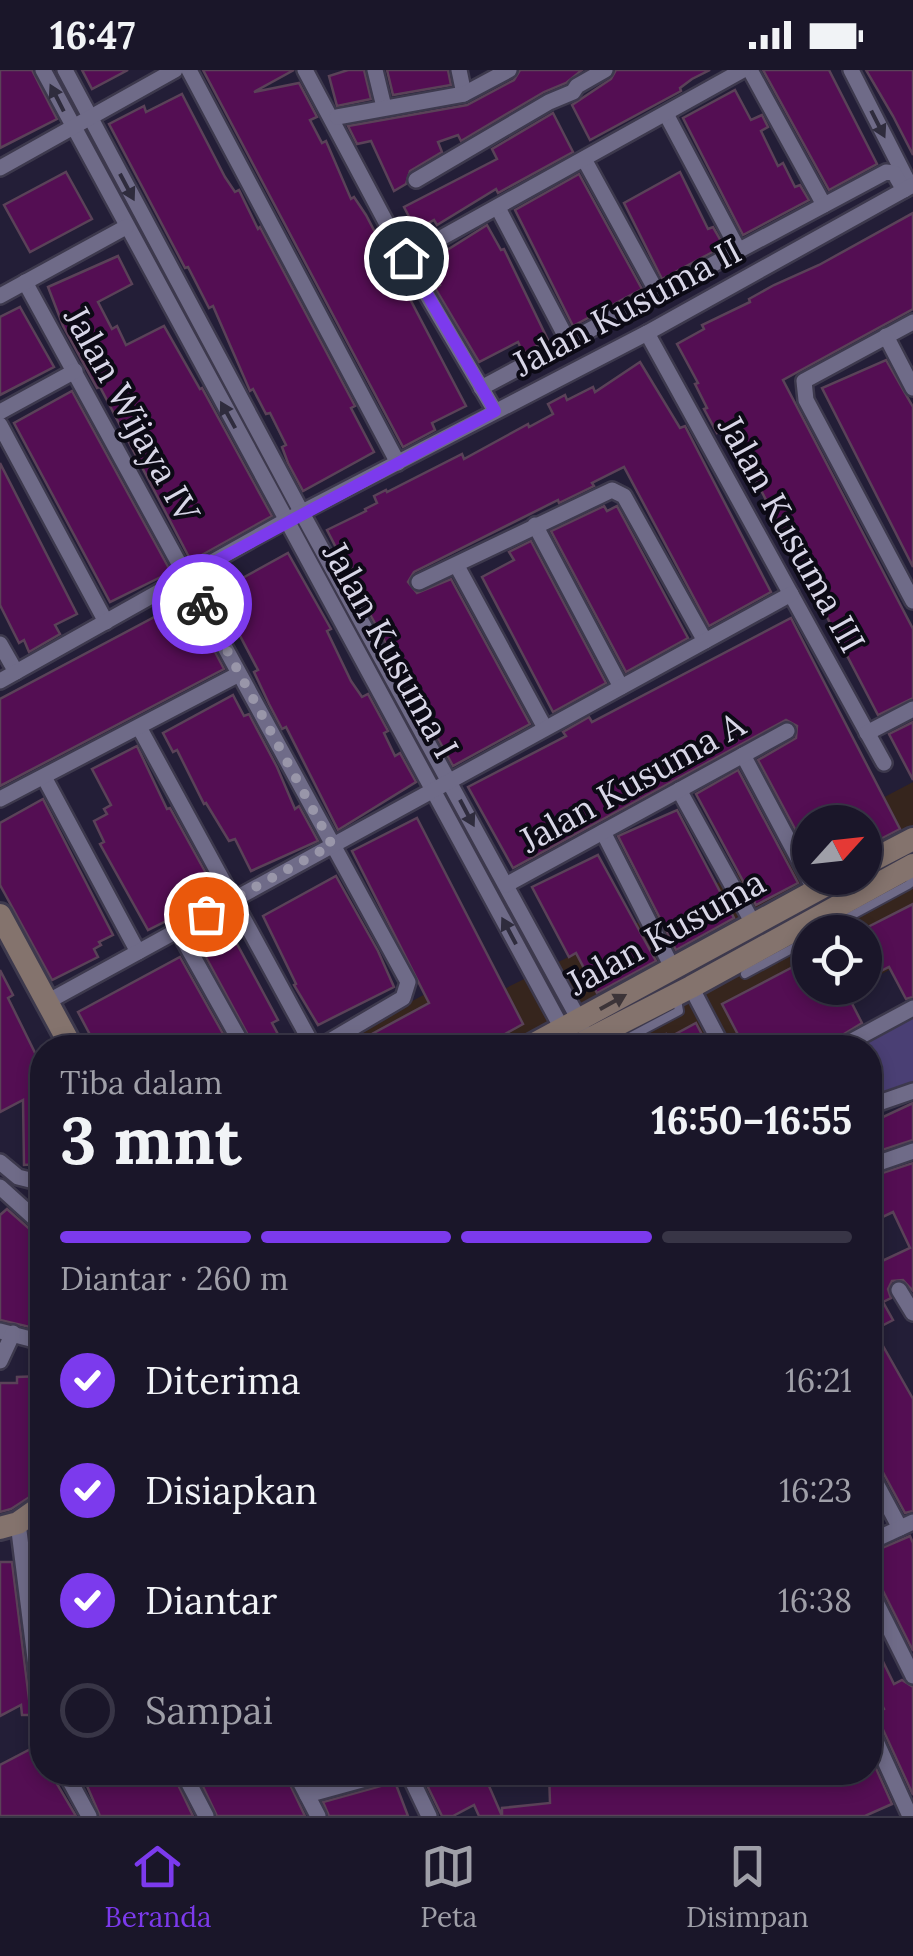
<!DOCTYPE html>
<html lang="id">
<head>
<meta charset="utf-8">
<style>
	:root { --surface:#1a1629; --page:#231f31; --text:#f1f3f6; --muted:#9f9fa8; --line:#383546; --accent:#7c3aed }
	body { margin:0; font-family:Lora,serif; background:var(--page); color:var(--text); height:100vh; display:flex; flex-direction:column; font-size:38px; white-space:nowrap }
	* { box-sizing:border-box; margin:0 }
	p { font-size:32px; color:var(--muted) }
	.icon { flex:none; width:55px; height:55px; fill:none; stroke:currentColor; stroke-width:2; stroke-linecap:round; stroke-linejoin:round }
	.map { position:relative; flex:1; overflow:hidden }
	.panel { position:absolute; left:30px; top:965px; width:852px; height:750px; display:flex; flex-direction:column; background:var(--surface); border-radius:40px; box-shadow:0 5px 15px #0003,0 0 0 2px var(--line) }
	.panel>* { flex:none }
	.needle { width:65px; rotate:63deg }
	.buttons { position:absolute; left:792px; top:735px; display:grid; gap:20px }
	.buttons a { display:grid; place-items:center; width:90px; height:90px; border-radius:50%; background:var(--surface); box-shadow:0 5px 15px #0003,0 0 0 2px var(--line); font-size:50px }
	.pin { position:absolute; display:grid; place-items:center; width:85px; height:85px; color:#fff; margin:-42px; border:5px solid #fff; border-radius:50%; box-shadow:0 2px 10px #0007 }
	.courier { position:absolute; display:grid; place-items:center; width:100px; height:100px; margin:-50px; border:8px solid #7c3aed; border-radius:50%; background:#fff; color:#222; box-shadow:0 2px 12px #0007 }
	.headline em { font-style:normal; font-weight:800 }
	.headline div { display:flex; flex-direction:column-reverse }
	.headline { display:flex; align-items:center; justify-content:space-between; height:170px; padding:0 30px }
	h1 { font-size:65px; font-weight:800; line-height:75px }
	.bar { display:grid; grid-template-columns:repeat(4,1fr); gap:15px 10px; align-content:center; height:120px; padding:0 30px }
	.bar i { height:12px; border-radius:8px; background:var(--line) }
	.bar .active { background:var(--accent) }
	.bar p { grid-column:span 4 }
	ol { padding:0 30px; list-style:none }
	li { display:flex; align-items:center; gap:30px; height:110px }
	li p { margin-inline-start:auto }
	li .icon { padding:10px; border-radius:50%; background:var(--accent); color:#fff; stroke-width:4 }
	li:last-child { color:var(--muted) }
	li i { width:55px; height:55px; border:5px solid var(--line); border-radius:50% }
	.status { display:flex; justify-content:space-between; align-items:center; height:70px; padding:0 50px; background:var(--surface); direction:ltr }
	.status svg { height:28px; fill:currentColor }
	.tabs { display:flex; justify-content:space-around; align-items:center; height:140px; border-top:2px solid var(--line); background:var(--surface); font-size:28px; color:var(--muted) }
	.tabs a { display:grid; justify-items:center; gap:5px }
	.tabs .active { color:var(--accent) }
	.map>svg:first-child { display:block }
	.commercial { fill:#36251d }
	.green { fill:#4a3f74 }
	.building { fill:#540e53; stroke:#5a4258; stroke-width:2.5 }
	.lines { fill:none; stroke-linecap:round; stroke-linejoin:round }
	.lane-casing { stroke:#3d394d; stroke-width:12 }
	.street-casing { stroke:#3d394d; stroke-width:20 }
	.secondary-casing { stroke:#3d394d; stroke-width:28 }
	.lane { stroke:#6f6b88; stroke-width:8 }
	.street { stroke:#6f6b88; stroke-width:15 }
	.secondary { stroke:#84736d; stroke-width:22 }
	.oneway { fill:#2f2c3d }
	.oneway2 { fill:#3c3438 }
	.done { stroke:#9996a9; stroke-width:10; stroke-dasharray:0 18 }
	.route { stroke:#7c3aed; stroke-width:12 }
	.labels { text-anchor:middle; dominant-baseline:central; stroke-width:8; stroke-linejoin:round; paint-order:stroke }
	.street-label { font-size:35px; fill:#d8d6e7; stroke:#0c0a15 }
</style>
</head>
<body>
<div class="status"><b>16:47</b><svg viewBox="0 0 49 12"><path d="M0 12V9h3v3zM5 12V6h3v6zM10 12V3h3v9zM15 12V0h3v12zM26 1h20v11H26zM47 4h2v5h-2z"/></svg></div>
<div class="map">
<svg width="913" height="1746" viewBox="0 0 913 1746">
	<rect width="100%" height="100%" fill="#231e37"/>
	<polygon class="commercial" points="913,712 913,887 865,913 865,862 810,862 810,918 857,918 747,977 324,978 431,921 466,938 810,767 810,808 865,808 865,752 837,752"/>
	<polygon class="green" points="913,945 913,1025 870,1043 870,978 853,978"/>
	<g class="building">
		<polygon points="0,0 32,0 57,49 0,78"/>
		<polygon points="82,0 128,0 92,19"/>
		<polygon points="203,0 294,0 254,22 299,13 317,47 310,50 322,73 326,71 351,129 354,127 366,145 466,336 432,353 435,360 403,377"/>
		<polygon points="348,0 364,0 371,29 337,36 329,6"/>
		<polygon points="387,0 448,0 451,15 393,25"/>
		<polygon points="520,0 582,0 566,13 544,22 461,71 458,65 438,72 442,82 410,101 406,114 394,121 371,71 357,74 348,56 467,35 514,10"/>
		<polygon points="616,0 710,0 692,9 680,18 681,21 590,70 572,35 611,9"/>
		<polygon points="763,0 829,0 877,94 829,120"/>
		<polygon points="866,0 913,0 913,85 893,46"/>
		<polygon points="735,20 751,50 762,45 768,57 761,61 778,96 783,93 795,117 800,115 809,130 743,165 683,48"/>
		<polygon points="182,24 225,107 235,122 239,120 258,159 260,157 355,336 351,338 374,382 303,421 288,393 282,377 286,375 270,343 266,344 253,319 250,321 213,236 209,238 188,197 185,198 109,54 144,36 146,42"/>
		<polygon points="553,43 573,82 498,123 496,119 437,155 434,150 416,160 404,137 497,89 492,79"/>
		<polygon points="66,102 92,149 30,182 4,135"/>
		<polygon points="680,102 708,159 713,157 724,176 662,209 624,133"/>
		<polygon points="579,104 642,219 573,256 515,140"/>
		<polygon points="913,143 913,239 783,310 913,559 913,628 878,645 728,357 717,363 704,339 707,338 695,314 698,313 677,274 704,259 702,255 750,232 749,229 774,215 819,195"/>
		<polygon points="487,155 501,180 504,179 548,270 523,283 518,272 479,292 435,218 440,215 428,192"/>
		<polygon points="118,186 132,214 98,232 112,259 117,256 126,275 164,256 200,319 202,318 272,446 191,491 100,317 97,318 63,256 48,217"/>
		<polygon points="20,237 54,297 0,325 0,247"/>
		<polygon points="886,290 913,337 913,497 822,318"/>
		<polygon points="640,292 680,358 685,356 771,522 709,556 624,397 592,413 594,416 559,433 558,430 414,502 408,512 417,523 451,509 530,654 453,696 360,526 365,524 350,495 346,497 327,460 366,441 365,439 377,433 374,426 386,420 387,422 462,384 464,389 528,354 529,357 553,344 548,334 565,325 567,330 593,317 595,322"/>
		<polygon points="72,321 171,502 110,532 14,353"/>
		<polygon points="0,393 77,544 55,555 60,564 29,582 24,570 19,573 0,535"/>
		<polygon points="604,436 607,441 617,436 688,568 626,602 551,461"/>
		<polygon points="531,471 606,613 553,642 482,507 514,490 509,482"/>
		<polygon points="288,483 331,559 327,561 351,611 362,627 368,624 388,661 384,663 395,686 400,683 416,712 338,760 286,657 282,659 269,634 254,602 258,600 217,522"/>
		<polygon points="162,543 169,557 189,546 207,581 213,578 224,599 0,716 0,629"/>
		<polygon points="791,548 900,759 865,777 865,752 810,752 810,787 758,690 796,668 797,656 786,650 513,798 468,717 566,666 563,662 589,647 592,652"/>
		<polygon points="233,625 244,646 249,644 277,697 295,739 299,736 318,771 251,801 235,769 229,771 206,733 204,734 177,680 173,682 163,663"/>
		<polygon points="913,652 913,710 889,664"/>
		<polygon points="137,676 167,739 170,738 218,825 148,860 100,774 104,772 94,751 107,744 104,739 111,735 92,699"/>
		<polygon points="738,700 798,813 756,835 696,724"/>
		<polygon points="43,729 113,865 99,872 101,875 94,879 98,887 52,910 0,815 0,753"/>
		<polygon points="677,740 734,848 676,880 618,766"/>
		<polygon points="417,748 523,954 480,978 346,978 429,933 352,781"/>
		<polygon points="598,785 656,891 597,923 576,883 569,887 532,817"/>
		<polygon points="336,806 378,881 394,917 318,955 294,915 296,914 263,846"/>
		<polygon points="913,834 913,927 906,929 889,897 865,909 865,862 858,862"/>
		<polygon points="223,848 278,950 272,953 280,968 262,978 255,978 194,865"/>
		<polygon points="180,887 231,978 97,978 78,942"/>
		<polygon points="810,888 810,918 844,918 862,953 821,978 745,978 722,934"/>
		<polygon points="0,900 13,925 8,928 42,997 42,1094 24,1095 23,1030 0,1042"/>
		<polygon points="696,953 709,978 641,978 666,964 668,968"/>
		<polygon points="913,1033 913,1070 870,1084 870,1053"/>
		<polygon points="913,1093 913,1221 903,1210 892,1211 888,1219 891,1228 883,1232 893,1250 874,1260 913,1329 913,1441 905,1443 880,1397 870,1391 870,1172 880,1192 910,1178 893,1142 870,1153 870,1107"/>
		<polygon points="7,1139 34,1163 42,1166 42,1219 34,1258 0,1250 0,1145"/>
		<polygon points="42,1306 42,1350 36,1350 42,1419 11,1439 0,1442 0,1313 17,1313 17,1307"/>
		<polygon points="42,1462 42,1558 31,1463"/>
		<polygon points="910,1466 913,1473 913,1581 880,1515 870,1509 870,1483"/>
		<polygon points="0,1492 12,1492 31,1645 22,1645 21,1635 0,1646"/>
		<polygon points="870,1545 881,1567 873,1571 894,1614 902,1610 913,1617 913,1725 880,1653 870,1647 884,1639 870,1611"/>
		<polygon points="42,1673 42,1702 50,1702 76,1746 0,1746 0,1695"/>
		<polygon points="870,1685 892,1734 865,1746 479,1746 474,1735 453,1746 442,1746 423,1707 433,1702 509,1702 510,1707 489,1716 502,1746 502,1738 550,1733 549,1702 870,1702"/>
		<polygon points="81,1702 172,1702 193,1746 100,1746"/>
		<polygon points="196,1702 284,1702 305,1746 217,1746"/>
		<polygon points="395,1712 408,1746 329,1746 323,1732"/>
	</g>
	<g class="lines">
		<g class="lane-casing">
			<g id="lane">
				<polyline points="821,862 908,815 912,812 909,802"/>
				<polyline points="745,904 810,869"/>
				<polyline points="609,978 679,941 677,930"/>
				<polyline points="516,1702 518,1705"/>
			</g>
		</g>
		<g class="street-casing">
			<g id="street">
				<polyline points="43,0 565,964"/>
				<polyline points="65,0 302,443 582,955"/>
				<polyline points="189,0 398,393"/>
				<polyline points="305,0 405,188 495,341"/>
				<polyline points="375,0 384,37"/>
				<polyline points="459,0 464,24"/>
				<polyline points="750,0 824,135"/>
				<polyline points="851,0 906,108"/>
				<polyline points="666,44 739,181"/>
				<polyline points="337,47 464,24 509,0"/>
				<polyline points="584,89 658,224"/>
				<polyline points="0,98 175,0"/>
				<polyline points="416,110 549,32 573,22 577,16 605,0"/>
				<polyline points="498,138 568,271"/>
				<polyline points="405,188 743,0"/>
				<polyline points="25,212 408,912 403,928 318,978"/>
				<polyline points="0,226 126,157"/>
				<polyline points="913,252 804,311 806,330 913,531"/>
				<polyline points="647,263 884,693"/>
				<polyline points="886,266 913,318"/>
				<polyline points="481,318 886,102 894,103 904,120"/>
				<polyline points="0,342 75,301"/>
				<polyline points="0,355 106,552"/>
				<polyline points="535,455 621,617"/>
				<polyline points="457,496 545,658"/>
				<polyline points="419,512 612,420 624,426 705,571"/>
				<polyline points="0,574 16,602"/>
				<polyline points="0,611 285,451 647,263 913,115"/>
				<polyline points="139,657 314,978"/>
				<polyline points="867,663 913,639"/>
				<polyline points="743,685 815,820"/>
				<polyline points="44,707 138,882"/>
				<polyline points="679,720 754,855"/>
				<polyline points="0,729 239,604"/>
				<polyline points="603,762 673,899"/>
				<polyline points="506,815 787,661"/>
				<polyline points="178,860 244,978"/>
				<polyline points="691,917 723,978"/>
				<polyline points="47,932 791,524"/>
				<polyline points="839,978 913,938"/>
				<polyline points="870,1036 913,1021"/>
				<polyline points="0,1092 18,1107 42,1113"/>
				<polyline points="870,1096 913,1081"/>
				<polyline points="0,1117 42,1155"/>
				<polyline points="899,1220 913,1243"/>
				<polyline points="0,1261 42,1272"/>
				<polyline points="0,1291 13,1263"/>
				<polyline points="870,1402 900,1458"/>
				<polyline points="18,1453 42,1644"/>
				<polyline points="870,1472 913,1452"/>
				<polyline points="870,1520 913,1606"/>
				<polyline points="870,1658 910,1746"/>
				<polyline points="65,1702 89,1746"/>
				<polyline points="183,1702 206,1746"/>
				<polyline points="295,1702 318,1746"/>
				<polyline points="408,1702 429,1746"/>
				<polyline points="307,1725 391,1702"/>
			</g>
		</g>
		<g class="secondary-casing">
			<g id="secondary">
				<polyline points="865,794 913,769"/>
				<polyline points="0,845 72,978"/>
				<polyline points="527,978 839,808"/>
				<polyline points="572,978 691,917 913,795"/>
				<polyline points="0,1458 18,1453 42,1436"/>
			</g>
		</g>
		<use href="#lane" class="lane"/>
		<use href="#street" class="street"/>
		<use href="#secondary" class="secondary"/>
	</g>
	<defs><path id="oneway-solid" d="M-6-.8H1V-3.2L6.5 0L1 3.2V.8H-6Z" transform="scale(2.5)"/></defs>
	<g class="oneway">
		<use href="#oneway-solid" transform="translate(57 28) rotate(-117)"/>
		<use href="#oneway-solid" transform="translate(878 54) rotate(63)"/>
		<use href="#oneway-solid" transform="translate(127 117) rotate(62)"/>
		<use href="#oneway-solid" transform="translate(228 345) rotate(-119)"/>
		<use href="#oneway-solid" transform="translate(467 743) rotate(62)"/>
		<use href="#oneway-solid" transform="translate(509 861) rotate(-118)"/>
	</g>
	<use class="oneway2" href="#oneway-solid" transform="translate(613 932) rotate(-29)"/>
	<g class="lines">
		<polyline class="done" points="202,534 332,775 206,844"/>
		<polyline class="route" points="202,534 188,506 495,341 406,188"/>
	</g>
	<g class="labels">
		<g class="street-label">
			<text transform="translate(627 237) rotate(-28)">Jalan Kusuma II</text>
			<text transform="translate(132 344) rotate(61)">Jalan Wijaya IV</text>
			<text transform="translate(792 464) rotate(61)">Jalan Kusuma III</text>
			<text transform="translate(391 580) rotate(61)">Jalan Kusuma I</text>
			<text transform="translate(632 712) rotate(-29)">Jalan Kusuma A</text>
			<text transform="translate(666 862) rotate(-29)">Jalan Kusuma</text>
		</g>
	</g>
</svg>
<div class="buttons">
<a><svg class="needle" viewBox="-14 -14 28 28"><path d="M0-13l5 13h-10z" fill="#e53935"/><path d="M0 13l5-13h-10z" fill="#9f9fa8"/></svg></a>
<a><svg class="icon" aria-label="locate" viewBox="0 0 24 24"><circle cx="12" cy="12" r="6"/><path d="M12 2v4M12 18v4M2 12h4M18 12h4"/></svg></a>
</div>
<div class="pin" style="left:206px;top:844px;background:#ea580c"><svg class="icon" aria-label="bag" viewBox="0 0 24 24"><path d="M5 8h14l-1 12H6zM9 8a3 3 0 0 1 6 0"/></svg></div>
<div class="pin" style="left:406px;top:188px;background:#1f2937"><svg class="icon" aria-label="home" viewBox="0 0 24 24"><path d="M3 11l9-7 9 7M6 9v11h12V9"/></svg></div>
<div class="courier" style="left:202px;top:534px"><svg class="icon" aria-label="bike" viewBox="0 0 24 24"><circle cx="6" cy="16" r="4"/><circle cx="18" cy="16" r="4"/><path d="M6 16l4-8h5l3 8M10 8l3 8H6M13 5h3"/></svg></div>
<section class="panel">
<div class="headline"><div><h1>3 mnt</h1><p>Tiba dalam</p></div><em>16:50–16:55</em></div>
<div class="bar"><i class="active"></i><i class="active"></i><i class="active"></i><i></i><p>Diantar · 260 m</p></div>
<ol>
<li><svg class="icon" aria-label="check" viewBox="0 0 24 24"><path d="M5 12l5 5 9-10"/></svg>Diterima<p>16:21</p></li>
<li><svg class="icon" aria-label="check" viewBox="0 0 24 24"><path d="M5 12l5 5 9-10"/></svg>Disiapkan<p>16:23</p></li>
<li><svg class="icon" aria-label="check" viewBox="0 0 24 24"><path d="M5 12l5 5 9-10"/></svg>Diantar<p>16:38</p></li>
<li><i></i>Sampai</li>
</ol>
</section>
</div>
<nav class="tabs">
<a class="active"><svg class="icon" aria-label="home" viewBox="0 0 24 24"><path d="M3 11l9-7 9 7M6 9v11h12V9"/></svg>Beranda</a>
<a><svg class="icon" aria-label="map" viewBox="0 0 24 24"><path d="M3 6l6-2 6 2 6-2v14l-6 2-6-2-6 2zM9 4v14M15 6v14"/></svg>Peta</a>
<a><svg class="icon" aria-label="saved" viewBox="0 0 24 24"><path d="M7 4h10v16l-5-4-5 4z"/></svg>Disimpan</a>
</nav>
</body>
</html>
